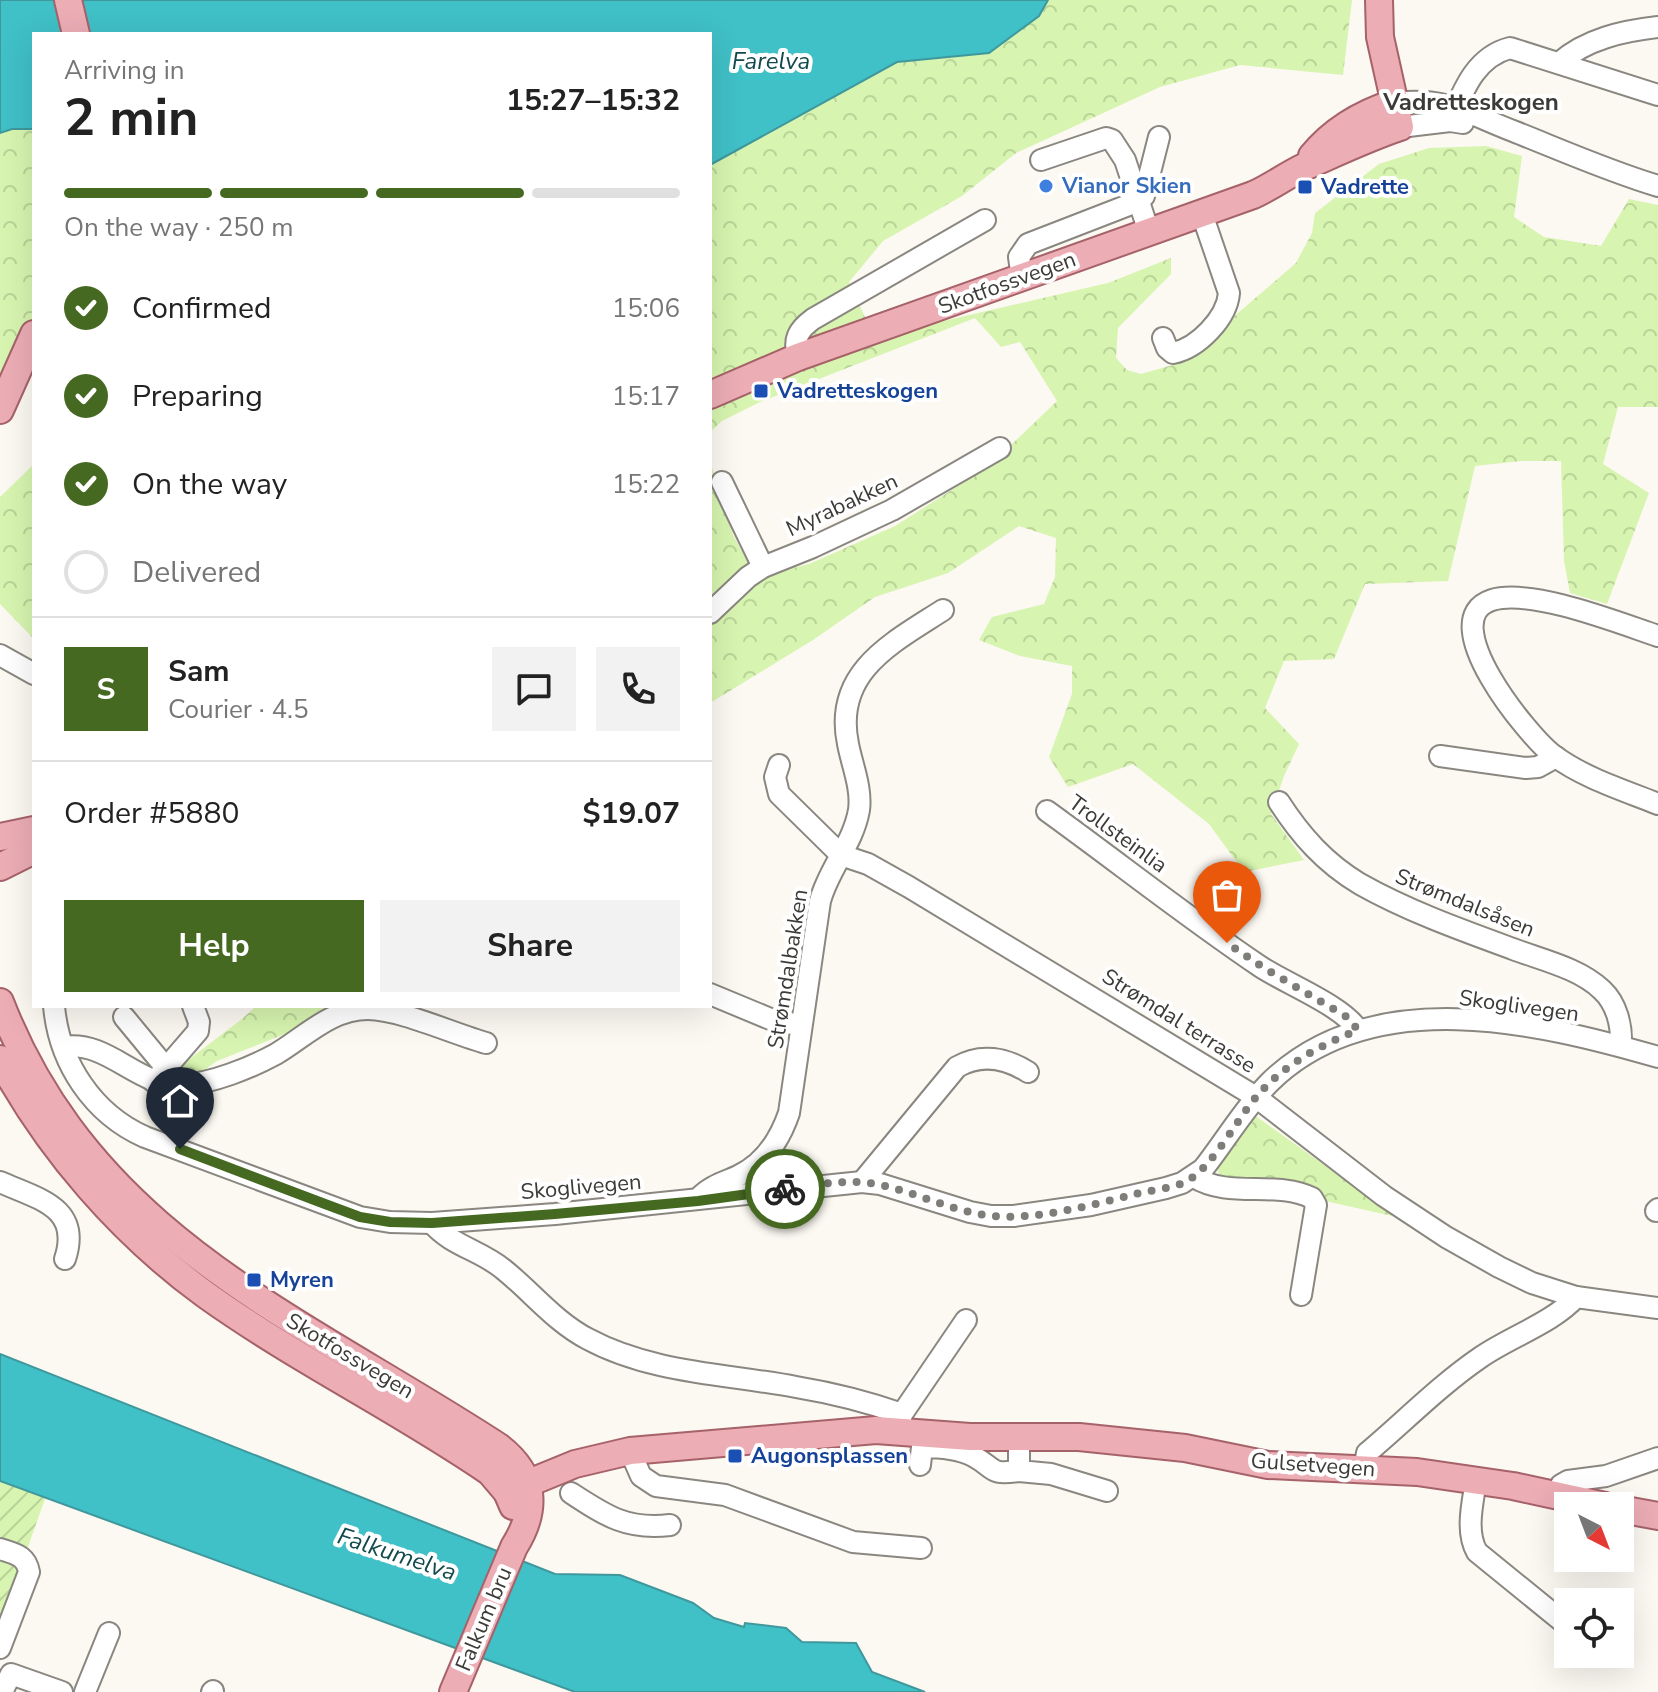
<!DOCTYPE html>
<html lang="en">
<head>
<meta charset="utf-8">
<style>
	:root { --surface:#fff; --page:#f2f2f2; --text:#222; --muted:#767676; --line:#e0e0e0; --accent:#466922 }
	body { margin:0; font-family:"Nunito Sans",sans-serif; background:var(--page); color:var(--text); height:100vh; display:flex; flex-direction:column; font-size:30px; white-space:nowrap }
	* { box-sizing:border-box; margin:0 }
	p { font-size:26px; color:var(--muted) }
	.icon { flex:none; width:44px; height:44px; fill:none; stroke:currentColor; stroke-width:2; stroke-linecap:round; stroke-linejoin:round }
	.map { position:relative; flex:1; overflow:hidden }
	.details { position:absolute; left:32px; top:32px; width:680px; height:976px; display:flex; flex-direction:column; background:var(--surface); border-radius:0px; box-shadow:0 8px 32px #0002 }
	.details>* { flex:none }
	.needle { width:52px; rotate:138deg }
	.fabs { position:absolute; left:1554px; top:1492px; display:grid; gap:16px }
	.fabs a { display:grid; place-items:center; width:80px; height:80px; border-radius:0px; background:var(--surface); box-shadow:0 8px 32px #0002; font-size:40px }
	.pin { position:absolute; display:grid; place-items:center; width:68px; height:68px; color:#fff; margin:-82px -34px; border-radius:50% 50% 50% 0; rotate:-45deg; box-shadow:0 0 8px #0007 }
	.pin .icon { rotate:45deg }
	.courier { position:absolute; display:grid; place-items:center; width:80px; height:80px; margin:-40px; border:6px solid #466922; border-radius:50%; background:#fff; color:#222; box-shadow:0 2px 10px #0007 }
	.summary em { font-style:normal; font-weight:700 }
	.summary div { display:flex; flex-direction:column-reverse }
	.summary { display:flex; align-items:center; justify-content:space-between; height:136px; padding:0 32px }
	h1 { font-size:52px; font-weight:700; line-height:60px }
	.bar { display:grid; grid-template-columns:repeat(4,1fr); gap:12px 8px; align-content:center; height:96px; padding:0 32px }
	.bar i { height:10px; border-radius:6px; background:var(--line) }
	.bar .on { background:var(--accent) }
	.bar p { grid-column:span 4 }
	.line { display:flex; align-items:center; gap:20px; padding:0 32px; border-top:2px solid var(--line) }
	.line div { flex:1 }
	.round { display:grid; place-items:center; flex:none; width:84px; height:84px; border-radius:0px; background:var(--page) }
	ol { padding:0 32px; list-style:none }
	li { display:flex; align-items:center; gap:24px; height:88px }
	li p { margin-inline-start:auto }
	li .icon { padding:8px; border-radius:50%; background:var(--accent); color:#fff; stroke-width:4 }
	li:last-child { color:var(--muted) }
	li i { width:44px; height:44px; border:4px solid var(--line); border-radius:50% }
	.button { display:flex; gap:16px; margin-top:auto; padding:16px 32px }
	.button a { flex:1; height:92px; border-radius:0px; background:var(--accent); color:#fff; font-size:32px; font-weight:700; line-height:92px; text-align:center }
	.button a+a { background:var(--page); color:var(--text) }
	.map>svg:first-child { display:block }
	.forest { fill:url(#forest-crowns) }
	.garden { fill:url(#garden-furrows) }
	.water { fill:#40c0c7; stroke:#3f989c; stroke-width:2 }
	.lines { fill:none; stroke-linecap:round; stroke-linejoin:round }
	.minor-casing { stroke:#8a8781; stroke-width:24 }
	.major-casing { stroke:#a66269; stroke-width:30 }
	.minor { stroke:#fff; stroke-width:20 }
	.major { stroke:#ecadb5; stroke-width:26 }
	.done { stroke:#7f7d79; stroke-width:8; stroke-dasharray:0 14.4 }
	.route { stroke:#466922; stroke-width:10 }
	.shop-dot { fill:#3f7fe0; stroke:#fff; stroke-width:3 }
	.transit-dot { fill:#1a4fb4; stroke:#fff; stroke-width:3 }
	.labels { text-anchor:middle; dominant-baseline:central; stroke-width:8; stroke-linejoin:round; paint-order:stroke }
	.shop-label { font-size:22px; font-weight:bold; fill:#366cbe; stroke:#fff; text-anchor:start }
	.transit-label { font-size:22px; font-weight:bold; fill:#164399; stroke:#fff; text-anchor:start }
	.street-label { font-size:22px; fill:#3c3b38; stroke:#fff }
	.water-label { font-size:24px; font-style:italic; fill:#134a4d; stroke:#fff }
	.neighbourhood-label { font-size:24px; font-weight:bold; fill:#3c3b38; stroke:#fff }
</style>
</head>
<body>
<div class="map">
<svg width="1658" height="1692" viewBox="0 0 1658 1692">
	<defs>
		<pattern id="forest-crowns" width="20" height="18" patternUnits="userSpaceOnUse" patternTransform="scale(2)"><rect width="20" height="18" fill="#d7f5b0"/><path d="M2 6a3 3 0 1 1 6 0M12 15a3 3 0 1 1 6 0" fill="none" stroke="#b9d398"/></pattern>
		<pattern id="garden-furrows" width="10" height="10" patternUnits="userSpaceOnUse" patternTransform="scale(2)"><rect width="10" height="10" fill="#d7f5b0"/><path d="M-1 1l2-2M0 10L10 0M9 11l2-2" fill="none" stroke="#b9d398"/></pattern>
	</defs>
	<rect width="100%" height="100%" fill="#fcf8f2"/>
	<g class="forest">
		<polygon points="1048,0 1352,0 1343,75 1240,65 1160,87 1016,153 962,196 883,241 849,282 874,337 1108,283 1171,258 1171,274 1118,328 1116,358 1127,370 1141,374 1180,363 1296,263 1312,233 1315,213 1379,164 1429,148 1486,146 1522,156 1514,217 1544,237 1601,246 1629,199 1658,205 1658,407 1618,407 1603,464 1649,493 1607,604 1570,593 1564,561 1561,461 1521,461 1475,466 1448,581 1365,584 1334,659 1284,661 1265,708 1299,744 1284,776 1271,814 1304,860 1244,872 1209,824 1133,764 1068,787 1049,757 1072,694 1072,666 1020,656 979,640 992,617 1044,604 1055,577 1056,538 1019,526 948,573 875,597 813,640 710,703 710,461 733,535 756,577 809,564 895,526 988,467 1057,401 1020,342 1001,347 975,318 760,402 722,421 710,432 710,165 897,62 989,53 1039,16"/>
		<polygon points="12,129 34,129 34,370 0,375 0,133"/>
		<polygon points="34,464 34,639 0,604 0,497"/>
		<polygon points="256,1006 355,1006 217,1061 158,1103 167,1076 242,1019"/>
		<polygon points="1257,1117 1397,1217 1221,1178 1217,1169 1249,1119"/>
	</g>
	<polygon class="garden" points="0,1481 46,1496 0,1626"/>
	<g class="water">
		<polygon points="0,0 1048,0 1039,16 989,53 897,62 710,165 710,34 34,34 34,129 12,129 0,133"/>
		<polygon points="0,1354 555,1574 620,1575 693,1603 714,1618 744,1627 745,1623 786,1628 802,1642 856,1643 872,1672 925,1692 575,1692 0,1481"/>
	</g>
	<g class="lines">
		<g class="minor-casing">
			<g id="minor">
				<path d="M1559 63C1586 39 1623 31 1658 27"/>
				<path d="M1394 103C1448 97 1466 113 1513 131 1561 150 1608 171 1658 186"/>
				<path d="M1450 121C1463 91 1475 57 1510 48L1658 95"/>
				<polyline points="1400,127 1450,121 1463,123"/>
				<polyline points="1041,160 1106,138 1112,140 1125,160 1149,232"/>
				<polyline points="1022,278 1019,257 1028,244 1139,201 1144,196 1159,137"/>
				<path d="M1163 338 1167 348 1173 353C1198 348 1227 318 1229 293L1202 214"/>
				<path d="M798 357C793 339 798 330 813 319L985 220"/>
				<polyline points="722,482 763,567"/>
				<polyline points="710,613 748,577 763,567 813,547 892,510 1000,448"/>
				<path d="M1658 636C1619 623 1531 588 1492 600 1432 619 1528 736 1553 755 1584 778 1623 790 1658 804"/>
				<polyline points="0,655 34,674"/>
				<polyline points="1440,756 1526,768 1538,767 1556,757"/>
				<polyline points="779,765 775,777 779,794 841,855 868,864 909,887 1256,1097 1384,1196 1446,1237 1499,1267 1532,1283 1576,1297 1658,1308"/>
				<path d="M1279 802C1301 836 1325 863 1360 884 1408 911 1461 930 1513 949 1542 960 1579 968 1602 990 1617 1004 1622 1026 1621 1046"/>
				<path d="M1047 811C1119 863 1188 918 1261 967 1287 984 1343 1006 1358 1030"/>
				<polyline points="710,994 775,1021 801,1025"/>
				<path d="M54 1006C59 1063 93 1114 145 1137L325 1204 360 1217 390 1222 432 1223 555 1214 862 1182 880 1184 970 1212 991 1216H1014L1091 1205 1166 1188 1182 1183 1203 1169C1226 1140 1244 1108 1270 1082 1372 983 1537 1022 1658 1057"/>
				<polyline points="124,1017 166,1068"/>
				<path d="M64 1047C109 1040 138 1088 183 1085 213 1083 250 1068 276 1054 306 1036 331 1009 368 1009 399 1009 454 1034 486 1043"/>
				<polyline points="154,1082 198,1031 199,1022 193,1006"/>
				<path d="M1194 1177C1229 1199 1276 1180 1312 1198L1316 1205 1301 1295"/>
				<path d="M0 1182C38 1199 82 1207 65 1259"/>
				<path d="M862 1182 957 1067C981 1053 1006 1058 1028 1072"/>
				<path d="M700 1197C710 1186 725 1182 738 1176 764 1164 780 1139 789 1113L820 901C829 868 853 844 859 810 862 788 852 765 848 744 833 672 892 643 943 610"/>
				<polyline points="1656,1211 1658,1209"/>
				<path d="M432 1223C450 1245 482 1251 503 1269 532 1292 555 1322 588 1339 651 1373 727 1374 796 1387 832 1393 868 1402 902 1414"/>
				<polyline points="899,1426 902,1414 966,1320"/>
				<polyline points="1019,1437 1019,1471 1051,1474 1107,1491"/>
				<polyline points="630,1451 641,1476 656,1486 725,1495 853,1542 921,1548"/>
				<path d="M920 1465 922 1447C939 1447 958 1448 973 1456 997 1469 988 1475 1019 1471"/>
				<path d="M1364 1469 1367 1453C1405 1421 1440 1385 1481 1357 1510 1337 1554 1322 1576 1297"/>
				<path d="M1476 1480C1473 1502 1465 1531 1477 1552L1568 1626"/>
				<path d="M571 1493C606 1516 627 1530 670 1525"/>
				<polyline points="1556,1495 1561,1485 1568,1481 1606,1476 1658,1458"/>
				<path d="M0 1549C15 1554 26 1555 29 1572L0 1648"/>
				<polyline points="2,1692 11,1674 62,1692"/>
				<polyline points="85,1692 109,1633"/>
				<polyline points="212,1692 213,1691"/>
			</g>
		</g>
		<g class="major-casing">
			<g id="major">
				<polyline points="68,0 76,34"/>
				<path d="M1312 156C1333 130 1363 113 1394 103"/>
				<path d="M710 395 798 357 1253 195C1271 187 1287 175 1304 167 1336 153 1367 138 1400 127L1380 37 1379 0"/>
				<polyline points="0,410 34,334"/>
				<polyline points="0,837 34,830"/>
				<polyline points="0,867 34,850"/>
				<path d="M0 1002C92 1239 302 1318 499 1447 535 1475 538 1509 514 1547L453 1692"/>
				<path d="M0 1059C50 1151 121 1233 206 1295 297 1360 398 1409 490 1472L507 1492 513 1506"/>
				<polyline points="507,1492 575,1464 630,1451 876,1430 970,1437 1079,1437 1185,1448 1268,1465 1417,1472 1513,1486 1605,1506"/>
				<polyline points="1620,1509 1658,1516"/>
			</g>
		</g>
		<use href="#minor" class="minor"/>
		<use href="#major" class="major"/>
	</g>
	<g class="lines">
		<path class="done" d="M785 1189C816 1185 850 1178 881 1185 918 1193 954 1212 992 1216 1040 1220 1090 1205 1136 1194 1151 1190 1168 1189 1183 1183 1211 1171 1236 1120 1257 1096 1285 1064 1319 1046 1358 1030L1347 1017 1264 968 1227 943"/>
		<polyline class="route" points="180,1149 325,1204 360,1217 390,1222 432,1223 555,1214 698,1201 785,1189"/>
	</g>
	<circle class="shop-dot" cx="1046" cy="186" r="8"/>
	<g class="transit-dot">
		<rect x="1297" y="179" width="16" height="16" rx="4"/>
		<rect x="753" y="383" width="16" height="16" rx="4"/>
		<rect x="246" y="1272" width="16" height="16" rx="4"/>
		<rect x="727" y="1448" width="16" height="16" rx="4"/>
	</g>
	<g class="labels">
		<g class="shop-label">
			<text x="1062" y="186">Vianor Skien</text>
		</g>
		<g class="transit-label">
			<text x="1321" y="187">Vadrette</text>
			<text x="777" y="391">Vadretteskogen</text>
			<text x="270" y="1280">Myren</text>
			<text x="751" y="1456">Augonsplassen</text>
		</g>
		<g class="street-label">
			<text transform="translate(1007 283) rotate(-20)">Skotfossvegen</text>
			<text transform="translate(842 505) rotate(-25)">Myrabakken</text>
			<text transform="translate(1118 834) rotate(36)">Trollsteinlia</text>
			<text transform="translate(1465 903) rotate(22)">Strømdalsåsen</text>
			<text transform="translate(788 969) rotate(-81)">Strømdalbakken</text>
			<text transform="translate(1519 1006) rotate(8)">Skoglivegen</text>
			<text transform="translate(1179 1021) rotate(32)">Strømdal terrasse</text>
			<text transform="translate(581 1187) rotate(-5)">Skoglivegen</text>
			<text transform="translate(350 1356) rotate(31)">Skotfossvegen</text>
			<text transform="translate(1313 1465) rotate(4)">Gulsetvegen</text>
			<text transform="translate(484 1619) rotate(-67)">Falkum bru</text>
		</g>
		<g class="water-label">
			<text x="771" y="61">Farelva</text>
			<text transform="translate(397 1554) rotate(18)">Falkumelva</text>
		</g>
		<g class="neighbourhood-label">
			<text x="1471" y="102">Vadretteskogen</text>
		</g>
	</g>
</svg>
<div class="fabs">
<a><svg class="needle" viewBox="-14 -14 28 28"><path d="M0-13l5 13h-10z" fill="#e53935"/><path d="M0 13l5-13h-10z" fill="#767676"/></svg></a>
<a><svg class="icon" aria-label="locate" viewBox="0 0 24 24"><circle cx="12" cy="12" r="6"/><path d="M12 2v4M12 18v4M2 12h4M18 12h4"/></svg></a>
</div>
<div class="pin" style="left:1227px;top:943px;background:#ea580c"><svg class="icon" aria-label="bag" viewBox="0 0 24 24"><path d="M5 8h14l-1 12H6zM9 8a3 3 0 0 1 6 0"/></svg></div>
<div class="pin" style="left:180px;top:1149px;background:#1f2937"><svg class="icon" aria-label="home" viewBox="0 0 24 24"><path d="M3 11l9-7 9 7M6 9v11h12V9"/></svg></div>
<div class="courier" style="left:785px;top:1189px"><svg class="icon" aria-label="bike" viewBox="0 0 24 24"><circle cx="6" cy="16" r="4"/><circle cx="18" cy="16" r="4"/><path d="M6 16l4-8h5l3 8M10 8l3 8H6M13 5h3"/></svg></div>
<section class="details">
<div class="summary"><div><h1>2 min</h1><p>Arriving in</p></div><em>15:27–15:32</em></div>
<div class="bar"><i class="on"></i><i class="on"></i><i class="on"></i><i></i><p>On the way · 250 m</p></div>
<ol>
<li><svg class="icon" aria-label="check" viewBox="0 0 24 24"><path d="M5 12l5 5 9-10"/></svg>Confirmed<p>15:06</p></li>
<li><svg class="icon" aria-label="check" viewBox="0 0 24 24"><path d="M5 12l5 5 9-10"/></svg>Preparing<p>15:17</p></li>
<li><svg class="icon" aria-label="check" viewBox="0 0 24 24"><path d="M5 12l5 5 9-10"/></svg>On the way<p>15:22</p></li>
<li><i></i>Delivered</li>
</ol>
<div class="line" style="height:144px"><b class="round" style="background:var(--accent);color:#fff">S</b><div><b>Sam</b><p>Courier · 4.5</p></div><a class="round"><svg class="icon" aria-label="chat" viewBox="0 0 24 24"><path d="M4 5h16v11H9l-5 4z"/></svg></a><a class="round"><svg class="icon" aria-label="phone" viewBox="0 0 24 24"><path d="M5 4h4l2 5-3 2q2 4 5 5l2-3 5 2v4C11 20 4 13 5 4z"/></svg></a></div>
<div class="line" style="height:104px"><div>Order #5880</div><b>$19.07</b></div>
<div class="button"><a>Help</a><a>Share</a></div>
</section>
</div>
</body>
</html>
